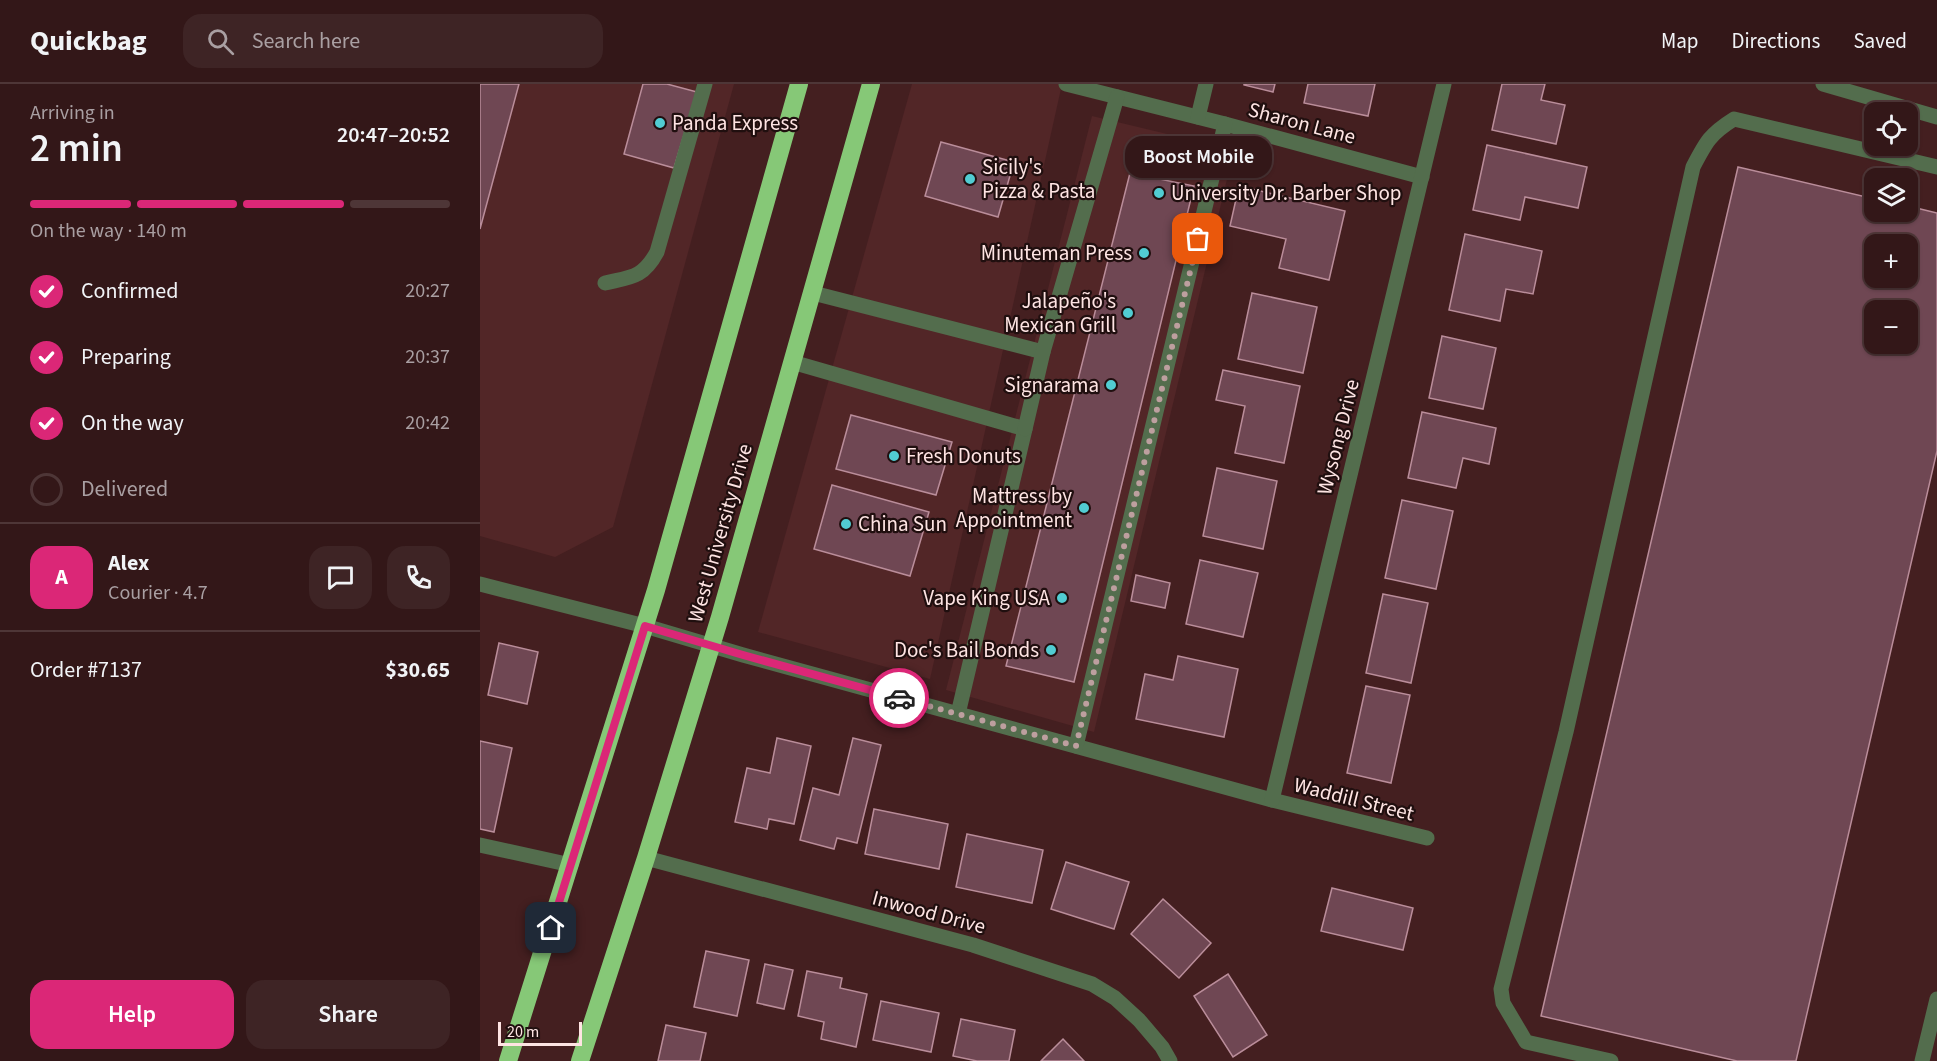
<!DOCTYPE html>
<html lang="en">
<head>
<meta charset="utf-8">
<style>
	:root { --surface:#331718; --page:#3e2425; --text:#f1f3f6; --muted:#a99fa2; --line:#4e3637; --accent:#db2777 }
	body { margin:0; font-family:"Source Sans 3",sans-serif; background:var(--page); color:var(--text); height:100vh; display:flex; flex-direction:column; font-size:22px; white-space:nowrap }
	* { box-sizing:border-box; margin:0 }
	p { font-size:20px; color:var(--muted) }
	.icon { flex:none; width:33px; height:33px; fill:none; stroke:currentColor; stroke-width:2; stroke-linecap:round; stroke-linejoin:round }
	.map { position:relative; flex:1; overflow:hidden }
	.side { display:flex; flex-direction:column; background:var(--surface); width:480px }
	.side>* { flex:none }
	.controls { position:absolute; left:1384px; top:18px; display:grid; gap:12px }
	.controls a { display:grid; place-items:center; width:54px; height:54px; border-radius:12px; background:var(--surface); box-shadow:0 2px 4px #0004,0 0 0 2px var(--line); font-size:30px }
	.scale { position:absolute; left:18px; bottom:15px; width:84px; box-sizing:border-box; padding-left:6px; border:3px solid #fee4e3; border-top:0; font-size:16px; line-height:21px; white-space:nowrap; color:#fee4e3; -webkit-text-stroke:4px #200f0f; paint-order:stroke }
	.pin { position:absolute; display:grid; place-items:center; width:51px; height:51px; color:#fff; margin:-26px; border-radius:12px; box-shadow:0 3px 9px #0006 }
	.courier { position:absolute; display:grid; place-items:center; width:60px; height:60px; margin:-30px; border:4px solid #db2777; border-radius:50%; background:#fff; color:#222; box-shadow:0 2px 8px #0007 }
	.bubble { position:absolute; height:42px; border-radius:18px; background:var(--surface); box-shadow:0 2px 4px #0004,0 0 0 2px var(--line); font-size:20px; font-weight:600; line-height:42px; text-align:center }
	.headline em { font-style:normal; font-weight:600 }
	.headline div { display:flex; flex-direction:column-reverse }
	.headline { display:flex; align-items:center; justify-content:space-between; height:102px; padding:0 30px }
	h1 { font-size:39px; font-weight:600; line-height:45px }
	.bar { display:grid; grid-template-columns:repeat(4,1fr); gap:9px 6px; align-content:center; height:72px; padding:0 30px }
	.bar i { height:8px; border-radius:4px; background:var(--line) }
	.bar .current { background:var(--accent) }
	.bar p { grid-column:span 4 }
	.line { display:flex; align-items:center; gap:15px; padding:0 30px; border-top:2px solid var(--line) }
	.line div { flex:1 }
	.round { display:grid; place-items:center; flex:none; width:63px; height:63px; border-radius:18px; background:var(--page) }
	ol { padding:0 30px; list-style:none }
	li { display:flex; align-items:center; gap:18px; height:66px }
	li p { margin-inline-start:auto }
	li .icon { padding:6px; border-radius:50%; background:var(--accent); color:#fff; stroke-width:4 }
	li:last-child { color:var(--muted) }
	li i { width:33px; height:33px; border:3px solid var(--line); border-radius:50% }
	.button { display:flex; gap:12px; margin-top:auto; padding:12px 30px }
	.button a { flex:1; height:69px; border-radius:18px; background:var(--accent); color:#fff; font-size:24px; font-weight:600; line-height:69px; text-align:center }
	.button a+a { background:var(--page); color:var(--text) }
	header { display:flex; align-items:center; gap:36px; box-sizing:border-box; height:84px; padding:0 30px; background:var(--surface); border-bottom:2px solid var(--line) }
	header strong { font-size:28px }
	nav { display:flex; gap:33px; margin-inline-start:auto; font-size:21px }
	.search { width:420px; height:54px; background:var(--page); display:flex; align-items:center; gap:15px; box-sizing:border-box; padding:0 21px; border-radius:18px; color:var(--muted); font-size:22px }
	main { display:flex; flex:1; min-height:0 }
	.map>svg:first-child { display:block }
	.built { fill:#522627 }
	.building { fill:#6f4753; stroke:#ba8d9a; stroke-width:1.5; fill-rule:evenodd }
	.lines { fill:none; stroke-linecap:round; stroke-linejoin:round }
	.minor { stroke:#536d4d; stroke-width:15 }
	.highway { stroke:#86c877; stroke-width:18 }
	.done { stroke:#bd9f9f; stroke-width:6; stroke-dasharray:0 10.8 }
	.route { stroke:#db2777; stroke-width:8 }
	.poi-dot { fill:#51ccd2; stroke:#200f0f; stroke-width:2 }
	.labels { text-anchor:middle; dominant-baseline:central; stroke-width:4.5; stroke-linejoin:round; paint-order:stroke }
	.poi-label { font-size:21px; fill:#fee4e3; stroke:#200f0f; text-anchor:end }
	.street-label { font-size:21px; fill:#fee4e3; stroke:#200f0f }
</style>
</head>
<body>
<header>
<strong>Quickbag</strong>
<div class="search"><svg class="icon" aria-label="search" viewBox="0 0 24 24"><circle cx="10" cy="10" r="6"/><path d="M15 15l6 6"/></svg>Search here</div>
<nav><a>Map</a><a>Directions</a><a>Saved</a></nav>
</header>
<main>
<section class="side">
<div class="headline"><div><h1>2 min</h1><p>Arriving in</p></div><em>20:47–20:52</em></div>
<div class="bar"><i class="current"></i><i class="current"></i><i class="current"></i><i></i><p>On the way · 140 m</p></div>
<ol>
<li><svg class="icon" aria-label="check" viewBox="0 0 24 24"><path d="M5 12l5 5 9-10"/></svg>Confirmed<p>20:27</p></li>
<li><svg class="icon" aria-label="check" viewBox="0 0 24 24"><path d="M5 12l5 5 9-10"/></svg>Preparing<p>20:37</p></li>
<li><svg class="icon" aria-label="check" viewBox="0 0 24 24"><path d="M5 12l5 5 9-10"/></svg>On the way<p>20:42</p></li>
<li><i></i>Delivered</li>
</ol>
<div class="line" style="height:108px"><b class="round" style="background:var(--accent);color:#fff">A</b><div><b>Alex</b><p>Courier · 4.7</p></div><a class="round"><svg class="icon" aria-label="chat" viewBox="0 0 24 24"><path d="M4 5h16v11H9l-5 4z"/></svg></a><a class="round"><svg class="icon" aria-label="phone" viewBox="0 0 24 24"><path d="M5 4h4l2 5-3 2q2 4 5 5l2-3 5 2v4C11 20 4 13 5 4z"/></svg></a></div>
<div class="line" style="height:78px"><div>Order #7137</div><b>$30.65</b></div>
<div class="button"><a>Help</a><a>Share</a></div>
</section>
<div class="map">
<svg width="1457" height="977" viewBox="0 0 1457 977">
	<rect width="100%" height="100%" fill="#441f20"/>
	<g class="built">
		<polygon points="0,0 254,0 133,443 75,473 0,452"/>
		<polygon points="432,0 582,0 450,595 278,548"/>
		<polygon points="612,32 754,66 614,648 466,606"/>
	</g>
	<g class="building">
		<polygon points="0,0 39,0 0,145"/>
		<polygon points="163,0 187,0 217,8 194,84 144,70"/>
		<polygon points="764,0 795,0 793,8 764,1"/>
		<polygon points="828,0 895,0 888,32 824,19"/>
		<polygon points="1022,0 1065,0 1061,16 1085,21 1076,60 1012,46"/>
		<polygon points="461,58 534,78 518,133 445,112"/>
		<polygon points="1007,61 1107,83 1098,124 1045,113 1040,136 993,126"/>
		<path d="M1258 83 1395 115V128H1428V122L1457 129V367L1316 977H1257L1061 932ZM1395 160H1428V194H1395ZM1395 226H1428V260H1395Z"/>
		<polygon points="650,89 714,102 594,598 526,582"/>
		<polygon points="759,102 865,127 849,196 799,184 806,155 750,142"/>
		<polygon points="985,150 1062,167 1053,210 1026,205 1020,237 969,226"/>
		<polygon points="772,209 837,223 823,289 758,275"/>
		<polygon points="962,252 1016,264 1003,325 949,314"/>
		<polygon points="743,286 820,302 804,379 755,369 765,322 736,316"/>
		<polygon points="942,328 1016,344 1009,380 983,374 976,404 928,394"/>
		<polygon points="371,331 472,358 456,411 356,385"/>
		<polygon points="737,384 797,397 783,465 723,452"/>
		<polygon points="352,401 449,428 430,492 334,465"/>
		<polygon points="922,416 973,427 956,505 905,494"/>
		<polygon points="720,476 778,489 763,553 706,540"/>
		<polygon points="656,491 690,499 685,524 651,517"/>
		<polygon points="903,510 948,519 931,599 886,589"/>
		<polygon points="19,559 58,568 47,620 8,611"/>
		<polygon points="698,572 758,585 744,653 656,635 665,590 693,596"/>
		<polygon points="886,602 930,611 911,699 867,689"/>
		<polygon points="297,654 331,662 314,740 289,735 287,745 255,738 267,684 290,689"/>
		<polygon points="373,654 401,661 377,759 357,754 354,765 320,756 333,704 359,711"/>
		<polygon points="0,657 32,664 14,748 0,745"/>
		<polygon points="394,725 468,740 459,785 385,770"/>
		<polygon points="487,750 563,766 552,819 476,803"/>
		<polygon points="586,778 649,798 634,845 571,825"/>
		<polygon points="852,804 933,824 923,866 841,847"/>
		<polygon points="683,815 731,859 699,894 651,850"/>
		<polygon points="226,867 269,876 257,932 214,923"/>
		<polygon points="285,880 313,886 304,925 277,919"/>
		<polygon points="327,887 362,894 360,904 387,910 376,963 341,955 344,938 318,932"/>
		<polygon points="748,890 787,951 753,973 714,912"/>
		<polygon points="401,917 459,929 451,968 393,956"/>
		<polygon points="481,935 535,946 529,977 497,977 473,972"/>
		<polygon points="186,941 226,949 220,977 178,977"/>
		<polygon points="583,955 604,977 561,977"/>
	</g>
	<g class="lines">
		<g class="minor">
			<polyline points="586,0 745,40 942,93"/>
			<polyline points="1343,0 1457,33"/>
			<polyline points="718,33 726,0"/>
			<path d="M125 199C151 193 163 194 177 168L225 0"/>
			<polyline points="333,209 563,268"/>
			<polyline points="312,278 545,345 478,630"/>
			<polyline points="545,345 563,268 637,13"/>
			<polyline points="0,500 165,542 263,571 792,716 947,754"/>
			<polyline points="596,662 745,40"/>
			<polyline points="792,716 964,0"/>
			<polyline points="0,761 91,781"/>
			<polyline points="166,774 493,861 612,900 635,914 659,936 682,963 690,977"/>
			<path d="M1131 977 1046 958 1023 919 1021 905 1086 648 1213 83C1226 58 1230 50 1254 35L1457 83"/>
			<polyline points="1442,977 1457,915"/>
		</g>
		<g class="highway">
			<polyline points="28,977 176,506 319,0"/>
			<polyline points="100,977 166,774 240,533 391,0"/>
		</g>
	</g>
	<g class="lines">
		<polyline class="done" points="419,614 596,662 718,155"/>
		<polyline class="route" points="71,844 165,542 263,571 419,614"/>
	</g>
	<g class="poi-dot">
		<circle cx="180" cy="39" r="6"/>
		<circle cx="490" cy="95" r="6"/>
		<circle cx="679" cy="109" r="6"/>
		<circle cx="664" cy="169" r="6"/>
		<circle cx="648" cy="229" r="6"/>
		<circle cx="631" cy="301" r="6"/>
		<circle cx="414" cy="372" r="6"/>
		<circle cx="604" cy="424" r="6"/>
		<circle cx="366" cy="440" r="6"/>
		<circle cx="582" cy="514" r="6"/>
		<circle cx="571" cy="566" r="6"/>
	</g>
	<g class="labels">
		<g class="poi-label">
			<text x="192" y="39" text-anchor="start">Panda Express</text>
			<text x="502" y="83" text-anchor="start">Sicily's<tspan x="502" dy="24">Pizza &amp; Pasta</tspan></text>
			<text x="691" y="109" text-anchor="start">University Dr. Barber Shop</text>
			<text x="652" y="169">Minuteman Press</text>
			<text x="636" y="217">Jalapeño's<tspan x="636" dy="24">Mexican Grill</tspan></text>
			<text x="619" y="301">Signarama</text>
			<text x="426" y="372" text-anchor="start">Fresh Donuts</text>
			<text x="592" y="412">Mattress by<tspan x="592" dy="24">Appointment</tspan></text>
			<text x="378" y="440" text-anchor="start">China Sun</text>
			<text x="570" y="514">Vape King USA</text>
			<text x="559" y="566">Doc's Bail Bonds</text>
		</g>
		<g class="street-label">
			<text transform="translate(822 39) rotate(15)">Sharon Lane</text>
			<text transform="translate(858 353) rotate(-76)">Wysong Drive</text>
			<text transform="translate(240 449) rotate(-74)">West University Drive</text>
			<text transform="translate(874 715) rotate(14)">Waddill Street</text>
			<text transform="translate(449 828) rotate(15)">Inwood Drive</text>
		</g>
	</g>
</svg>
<div class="controls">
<a><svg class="icon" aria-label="locate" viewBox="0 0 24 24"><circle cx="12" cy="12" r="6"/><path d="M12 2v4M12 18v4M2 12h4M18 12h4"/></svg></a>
<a><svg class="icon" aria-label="layers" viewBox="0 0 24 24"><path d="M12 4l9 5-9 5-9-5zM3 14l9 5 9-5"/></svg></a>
<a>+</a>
<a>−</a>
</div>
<div class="scale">20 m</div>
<div class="pin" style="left:718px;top:155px;background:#ea580c"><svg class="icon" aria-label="bag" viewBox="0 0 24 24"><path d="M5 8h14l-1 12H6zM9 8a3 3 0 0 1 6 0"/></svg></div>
<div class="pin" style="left:71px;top:844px;background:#1f2937"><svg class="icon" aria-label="home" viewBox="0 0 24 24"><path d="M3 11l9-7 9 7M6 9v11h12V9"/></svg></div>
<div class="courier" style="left:419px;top:614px"><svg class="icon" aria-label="car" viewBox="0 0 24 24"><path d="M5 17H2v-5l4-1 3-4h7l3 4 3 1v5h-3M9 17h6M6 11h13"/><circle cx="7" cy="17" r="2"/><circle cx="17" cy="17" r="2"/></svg></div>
<div class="bubble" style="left:645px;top:52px;width:147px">Boost Mobile</div>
</div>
</main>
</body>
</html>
